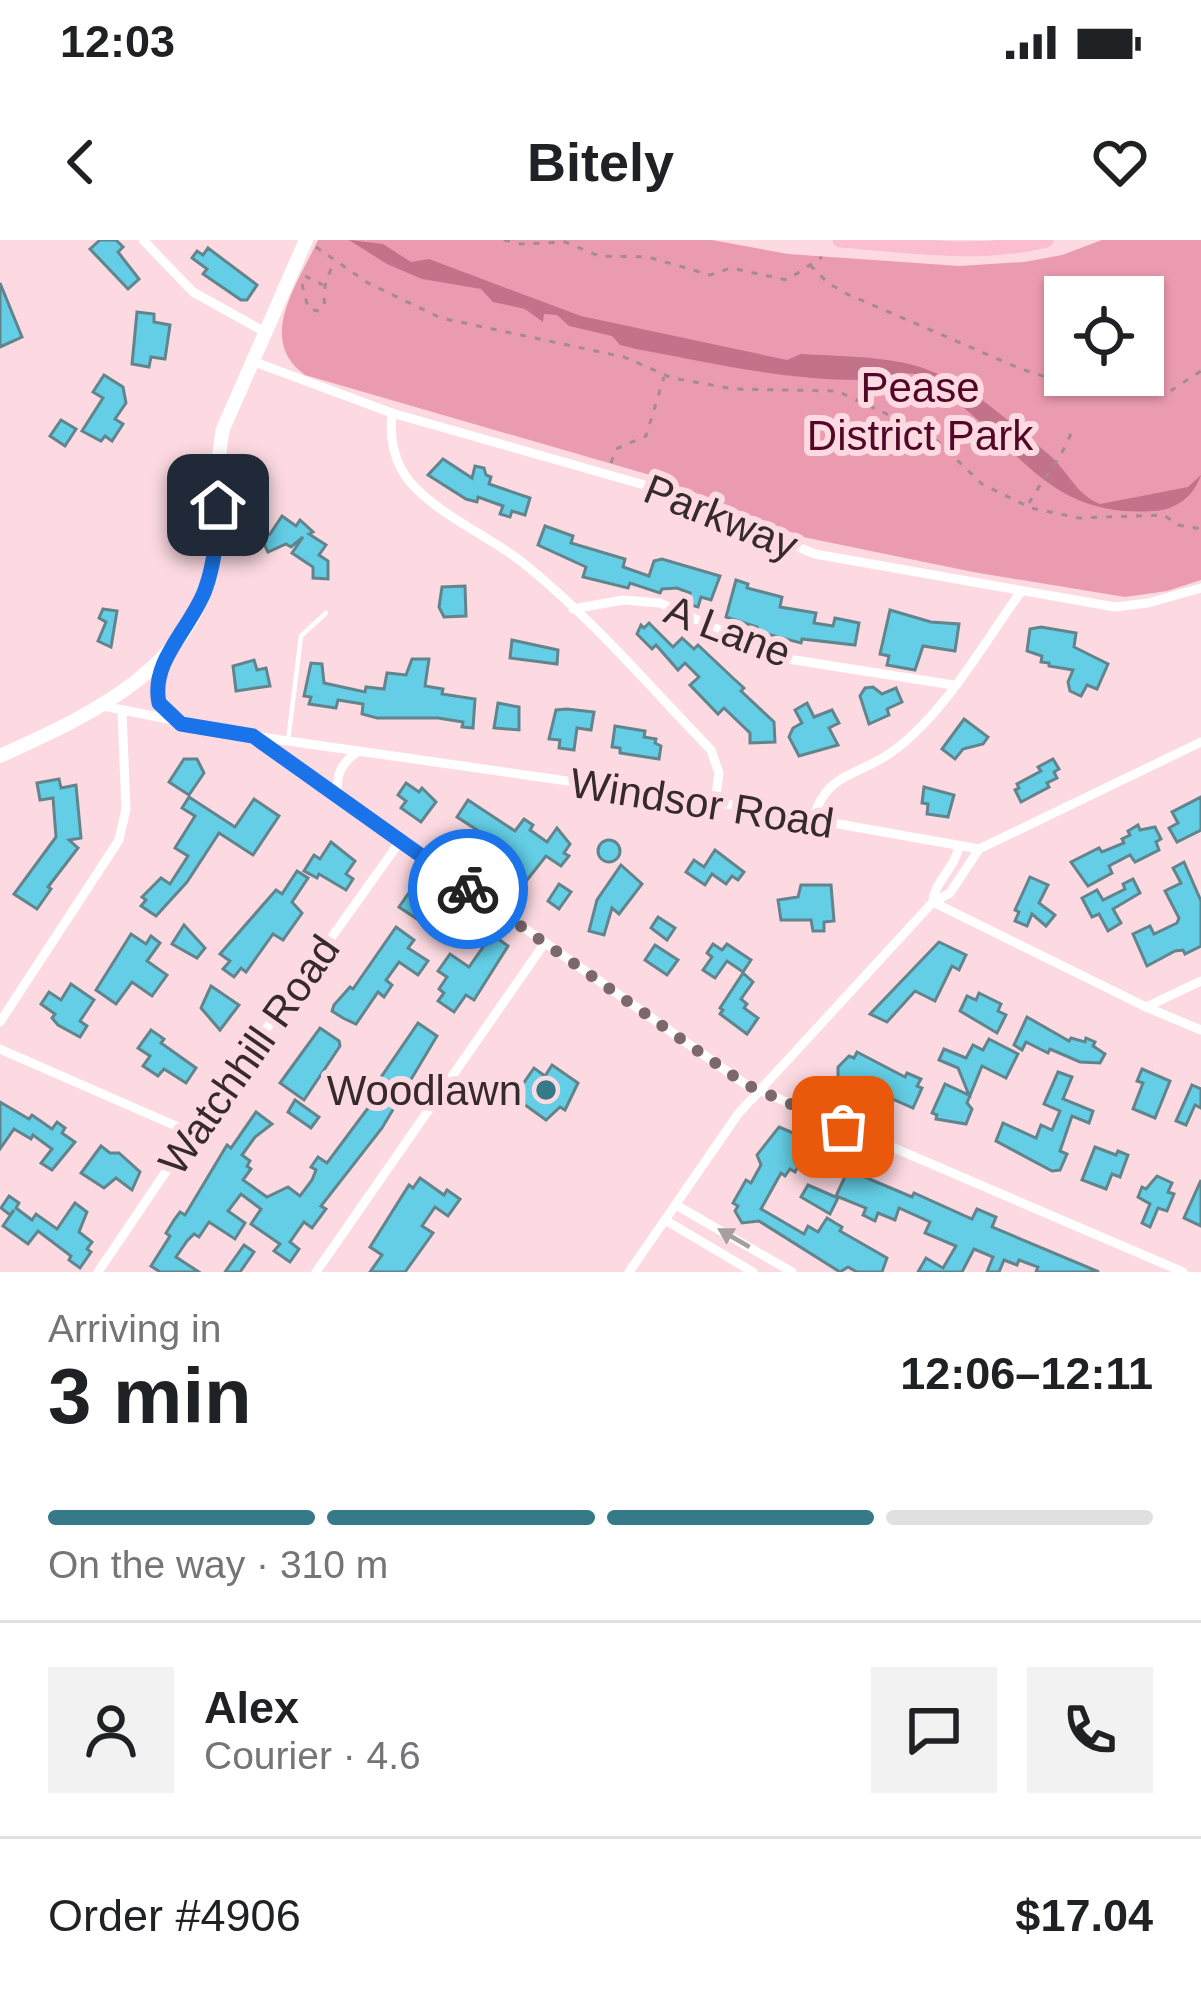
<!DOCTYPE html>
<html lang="en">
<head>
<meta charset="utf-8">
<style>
	:root { --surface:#fff; --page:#f2f2f2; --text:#202124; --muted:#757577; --line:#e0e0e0; --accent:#367a89 }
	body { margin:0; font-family:Helvetica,sans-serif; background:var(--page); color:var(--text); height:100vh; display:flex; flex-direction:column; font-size:45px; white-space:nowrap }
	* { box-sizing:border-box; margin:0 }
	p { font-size:39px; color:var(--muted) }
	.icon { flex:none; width:66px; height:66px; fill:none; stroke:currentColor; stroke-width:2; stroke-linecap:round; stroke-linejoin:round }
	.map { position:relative; height:1032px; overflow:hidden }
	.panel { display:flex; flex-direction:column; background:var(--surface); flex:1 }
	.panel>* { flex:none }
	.fabs { position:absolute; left:1044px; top:36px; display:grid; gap:24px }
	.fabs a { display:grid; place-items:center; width:120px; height:120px; border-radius:0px; background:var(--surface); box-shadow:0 3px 9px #0004; font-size:60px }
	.pin { position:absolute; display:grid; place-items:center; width:102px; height:102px; color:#fff; margin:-51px; border-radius:24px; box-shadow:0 6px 18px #0006 }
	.courier { position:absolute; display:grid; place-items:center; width:120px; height:120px; margin:-60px; border:9px solid #1a73e8; border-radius:50%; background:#fff; color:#222; box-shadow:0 3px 15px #0007 }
	.headline em { font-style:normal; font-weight:700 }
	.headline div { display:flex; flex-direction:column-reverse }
	.headline { display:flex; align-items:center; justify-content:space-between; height:204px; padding:0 48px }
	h1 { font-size:78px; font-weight:700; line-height:90px }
	.bar { display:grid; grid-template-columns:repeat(4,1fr); gap:18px 12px; align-content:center; height:144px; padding:0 48px }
	.bar i { height:15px; border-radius:9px; background:var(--line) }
	.bar .selected { background:var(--accent) }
	.bar p { grid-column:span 4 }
	.line { display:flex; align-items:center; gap:30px; padding:0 48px; border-top:3px solid var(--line) }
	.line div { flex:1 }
	.round { display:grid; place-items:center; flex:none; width:126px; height:126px; border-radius:0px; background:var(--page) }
	.status { display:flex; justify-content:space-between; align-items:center; height:84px; padding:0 60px; background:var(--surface); direction:ltr }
	.status svg { height:33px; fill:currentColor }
	header { display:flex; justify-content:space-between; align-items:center; height:156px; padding:0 48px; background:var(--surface); font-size:54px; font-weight:700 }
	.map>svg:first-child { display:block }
	.green { fill:#eb9baf; fill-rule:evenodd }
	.water { fill:#c37389 }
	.building { fill:#63cee5; stroke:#62848c; stroke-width:3 }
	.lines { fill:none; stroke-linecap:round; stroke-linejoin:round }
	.path { stroke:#a48b91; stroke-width:3; stroke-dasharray:6 9; stroke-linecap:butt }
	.service { stroke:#fff; stroke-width:4.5 }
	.minor { stroke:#fff; stroke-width:9 }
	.secondary { stroke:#fff; stroke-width:14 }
	.primary { stroke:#fabece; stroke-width:15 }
	.oneway { fill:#a59fa0 }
	.done { stroke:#7c686c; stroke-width:12; stroke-dasharray:0 21.6 }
	.route { stroke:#1a73e8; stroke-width:15 }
	.poi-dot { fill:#367a89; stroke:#fddae2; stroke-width:4.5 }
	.labels { text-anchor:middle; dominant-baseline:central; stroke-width:12; stroke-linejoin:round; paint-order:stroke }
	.park-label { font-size:42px; fill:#520726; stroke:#fddae2 }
	.street-label { font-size:42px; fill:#372a2d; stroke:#fddae2 }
	.poi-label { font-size:42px; fill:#372a2d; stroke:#fddae2; text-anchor:end }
</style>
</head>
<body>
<div class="status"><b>12:03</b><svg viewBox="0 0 49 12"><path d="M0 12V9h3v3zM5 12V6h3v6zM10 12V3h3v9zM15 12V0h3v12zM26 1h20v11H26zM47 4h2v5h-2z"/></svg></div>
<header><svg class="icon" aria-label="back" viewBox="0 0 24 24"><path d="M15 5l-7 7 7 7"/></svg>Bitely<svg class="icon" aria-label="heart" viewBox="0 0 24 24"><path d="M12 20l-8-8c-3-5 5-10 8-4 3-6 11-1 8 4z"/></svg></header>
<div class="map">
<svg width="1201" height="1032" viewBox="0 0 1201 1032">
	<rect width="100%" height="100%" fill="#fddae2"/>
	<path class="green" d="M318 0H712L788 14 959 26 1024 22 1062 15 1102 0H1201V340L1167 351 1125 357 973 332 803 297 657 237 305 135C255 100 299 42 318 0ZM1065 57H1143V135H1065Z"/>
	<path class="water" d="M349 0 383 4 411 22 429 19 581 76 787 120 801 114C836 116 871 116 905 123 960 135 1005 178 1047 213 1067 229 1076 255 1100 264L1188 247 1201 235C1194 256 1176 270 1154 271 1053 278 1025 215 954 160 942 151 930 136 916 134 897 131 881 139 864 140 787 141 712 123 636 109L620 105 612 96 569 86 557 75 544 74 543 82 525 69 493 62 481 49 422 39 387 24Z"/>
	<g class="building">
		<polygon points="100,0 116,0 123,7 118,12 139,39 128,49 90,9"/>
		<polygon points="208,8 257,45 247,60 241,60 203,34 207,29 192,18 197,11 203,15"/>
		<polygon points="0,43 22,97 0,107"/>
		<polygon points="137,72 154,74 154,82 170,85 165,119 151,117 149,127 132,124"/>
		<polygon points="104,135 123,147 126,163 115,179 123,184 112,201 105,196 101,201 82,191 103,158 93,152"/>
		<polygon points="61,180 76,189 65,206 50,196"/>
		<polygon points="443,219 472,238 475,226 484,228 486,235 491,237 489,244 530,258 525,275 512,271 510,277 500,274 503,266 478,257 477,262 466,259 428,235"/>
		<polygon points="282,276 296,286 300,280 313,292 309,294 326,305 319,315 328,321 328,339 313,338 313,327 292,313 303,297 291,307 286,304 268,312 261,298 270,294"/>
		<polygon points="545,286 573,296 571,303 625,319 623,327 649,336 654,321 662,319 720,336 711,360 701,357 698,367 687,364 690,353 677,348 662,349 660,353 630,343 628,348 583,337 586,327 538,305"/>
		<polygon points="736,340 748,344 747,348 782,357 780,367 816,373 814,383 833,386 835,378 859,383 855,405 802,399 801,403 767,394 766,397 756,395 757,387 726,377"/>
		<polygon points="465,346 466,376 444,377 439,367 442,347"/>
		<polygon points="103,369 117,371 111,407 98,401 106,382 99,378"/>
		<polygon points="890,370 931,382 959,384 955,411 923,406 915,430 887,425 889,416 880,414"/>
		<polygon points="649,383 673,407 682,398 694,409 698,405 734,439 744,448 741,451 774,482 775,502 750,503 750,493 724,468 718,474 690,445 699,437 685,423 678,430 656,405 652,409 637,394 641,385 644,388"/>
		<polygon points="1041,387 1076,393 1074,407 1108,424 1097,449 1087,445 1081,456 1070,451 1068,442 1073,430 1049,426 1049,423 1041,422 1042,416 1027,411 1030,389"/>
		<polygon points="512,400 558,410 557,424 510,418"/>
		<polygon points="412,419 429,419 425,446 443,449 442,454 475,459 473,488 462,487 463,482 438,478 377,478 362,474 363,464 338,460 336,468 309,464 311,457 304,456 311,423 322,424 324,443 365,452 366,447 384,449 387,433 406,435"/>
		<polygon points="254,420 257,430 266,428 270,446 236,451 233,426"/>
		<polygon points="873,447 882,454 896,448 902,462 887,469 889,475 869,484 860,456 865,448"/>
		<polygon points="498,463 519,467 519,490 494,488"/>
		<polygon points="807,463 814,477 832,470 839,483 829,488 838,505 799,516 789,497 793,488 802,483 795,470"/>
		<polygon points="567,469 594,472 591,490 577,488 574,510 559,508 560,500 549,499 556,470"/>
		<polygon points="964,479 988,497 983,504 963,509 955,519 942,509"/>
		<polygon points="615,486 645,491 644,497 656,499 655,503 661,506 659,519 620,513 620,508 612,507"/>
		<polygon points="184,519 197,519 204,533 189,555 169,542"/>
		<polygon points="1053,519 1059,529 1054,532 1057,538 1047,543 1049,547 1021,562 1015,550 1019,548 1017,544 1041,531 1038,527"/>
		<polygon points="59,539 61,548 76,545 81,598 69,600 78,608 48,647 51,649 37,669 14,654 56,597 53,558 40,560 37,543"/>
		<polygon points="406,543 419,552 422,548 436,562 421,582 401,568 406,561 398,555"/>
		<polygon points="924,547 954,555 948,577 927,574 928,564 922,563"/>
		<polygon points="189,557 235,587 254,559 279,576 253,615 219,593 187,642 156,676 141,666 146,660 142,657 161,638 170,644 188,616 175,608 195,576 182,568"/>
		<polygon points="1201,557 1201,590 1177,602 1169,588 1178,583 1172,572"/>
		<polygon points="468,560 515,591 524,579 533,585 530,590 547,602 557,588 570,604 564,613 569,616 561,626 546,616 520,649 498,633 492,642 480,634 491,618 468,602 477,590 457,577"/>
		<polygon points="1138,585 1140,590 1155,587 1161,599 1156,602 1159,610 1135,622 1130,615 1109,626 1112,633 1088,646 1071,622 1099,608 1102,612 1124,603 1122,599 1130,595 1128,591"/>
		<circle cx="609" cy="611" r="11"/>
		<polygon points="331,602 355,621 346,634 353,639 346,650 319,634 317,638 304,631 314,615 320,619"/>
		<polygon points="715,610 744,632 738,640 732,636 726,644 712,634 705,645 686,632 694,620 704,627"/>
		<polygon points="1184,622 1201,661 1201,706 1185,714 1183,710 1175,711 1147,726 1133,694 1150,686 1154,694 1177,683 1179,678 1165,651 1181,643 1173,628"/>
		<polygon points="621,625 642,644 619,674 612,668 604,695 589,691 597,660"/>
		<polygon points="297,631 308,638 292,662 302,673 283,700 273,694 246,732 241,728 234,737 223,729 230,721 220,714 276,650 282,654"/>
		<polygon points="1030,637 1048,645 1039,663 1055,675 1046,686 1032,674 1027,686 1015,681 1019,672 1015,670"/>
		<polygon points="1133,639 1140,653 1113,669 1121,683 1108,691 1099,674 1092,677 1082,658 1097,650 1103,660 1125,649 1123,644"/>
		<polygon points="559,644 571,652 559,669 548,661"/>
		<polygon points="801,645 831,645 834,681 824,682 824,691 813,691 811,680 781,680 778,660 798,657"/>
		<polygon points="420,646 431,654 429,658 441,669 429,687 399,667 413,647 417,650"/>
		<polygon points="466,676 508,706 474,760 466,755 454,772 438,761 444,753 439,749 447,737 438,731 450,714 469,727 483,707 457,688"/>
		<polygon points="658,677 675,688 667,700 651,688"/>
		<polygon points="184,685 205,708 197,718 172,704"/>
		<polygon points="396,687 414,700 408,708 428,721 418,735 399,722 386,740 392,745 384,757 378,752 356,784 343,778 332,771 334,765 350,747 353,749"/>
		<polygon points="131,694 146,704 151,696 160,703 147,721 167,735 152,756 132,742 116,764 96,750"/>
		<polygon points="939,702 966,715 959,730 952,726 935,761 915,751 887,782 870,774"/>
		<polygon points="713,704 722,710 727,704 751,720 743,732 727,721 715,738 703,730 712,717 707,713"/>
		<polygon points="655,705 678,720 667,735 645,720"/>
		<polygon points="743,733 753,742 741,759 747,764 744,768 758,778 747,794 720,774 723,770 720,768"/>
		<polygon points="71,744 94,760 80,781 87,786 80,797 58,785 52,778 55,774 41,764 49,752 61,760"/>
		<polygon points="211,746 239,765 220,790 201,768"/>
		<polygon points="979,753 1001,764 998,771 1006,775 997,793 960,771 967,756 976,760"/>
		<polygon points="1027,777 1069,801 1071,798 1085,802 1086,798 1095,802 1093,806 1105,814 1100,823 1080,822 1050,809 1048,813 1026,802 1022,810 1014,805"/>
		<polygon points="418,783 437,796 382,888 321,966 326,969 312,988 304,982 290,1002 299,1009 290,1022 274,1011 280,1004 251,984 261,969 241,954 228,971 245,983 235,999 209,982 199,997 194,994 187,1001 176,1017 199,1032 160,1032 151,1026 170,996 166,993 174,980 180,972 185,975 227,905 231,908 256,872 272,884 255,897 242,915 250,921 247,926 251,929 243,940 267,957 288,947 300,956 312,940 316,930 311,927 318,917 327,923 377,856 379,849 375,846"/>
		<polygon points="320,788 339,801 340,806 304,860 280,843"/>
		<polygon points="151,790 164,799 161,803 196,828 186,843 164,829 158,836 143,826 150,816 138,808"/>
		<polygon points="989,799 1018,814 1006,838 982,826 967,863 972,869 966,884 936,879 937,875 932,873 945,844 969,855 958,828 939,820 944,809 966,818 973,805 983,810"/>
		<polygon points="857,812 905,837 907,833 921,839 917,846 922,848 913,868 865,847 854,858 850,856 847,864 836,859 843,844 838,842 838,827 849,816 854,818"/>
		<polygon points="552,825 578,843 565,870 560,867 546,880 514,857 534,828 545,836"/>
		<polygon points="1142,829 1170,841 1155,878 1133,869 1143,843 1137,841"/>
		<polygon points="1058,832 1072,837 1063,859 1093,871 1089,883 1072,876 1060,911 1067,914 1060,930 1052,931 996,901 1003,883 1036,898 1041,885 1052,890 1060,871 1044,864"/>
		<polygon points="1192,845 1201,849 1201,868 1195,865 1186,885 1176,881"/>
		<polygon points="295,860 319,877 311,888 288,872"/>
		<polygon points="0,862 29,879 32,875 52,889 57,882 65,888 62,893 75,902 52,930 41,923 52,909 33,895 31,899 14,889 0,909"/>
		<polygon points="779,887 812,901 795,932 790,929 785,936 781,933 761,969 804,994 808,986 818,992 827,978 842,987 840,991 887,1018 882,1032 857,1032 848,1027 840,1032 759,981 742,983 735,971 738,966 733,963 746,940 751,943 761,925 757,915"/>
		<polygon points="101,906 110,913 119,913 140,932 132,950 116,938 104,948 81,933"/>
		<polygon points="1095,907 1116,915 1118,911 1128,915 1120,937 1112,934 1106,949 1082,940"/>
		<polygon points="848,930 912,957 914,953 972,979 977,969 996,977 992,987 1099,1032 1036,1032 1038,1027 1019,1020 1017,1025 1004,1020 999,1032 987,1032 993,1017 974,1009 962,1032 918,1032 926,1018 943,1028 956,1006 925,993 930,982 899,968 895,980 878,973 875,981 863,975 866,968 836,956"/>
		<polygon points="1157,936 1172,943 1168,952 1174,954 1167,971 1158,968 1150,987 1142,983 1150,964 1138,957 1142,947 1146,949"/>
		<polygon points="420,938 444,955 447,950 460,959 448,976 435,967 422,986 433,993 405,1032 370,1032 382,1015 370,1007 409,945 413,948"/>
		<polygon points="1201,940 1201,986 1184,978"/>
		<polygon points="808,945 838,958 830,974 801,957"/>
		<polygon points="9,956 19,963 16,968 32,980 36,974 57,989 75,963 87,972 79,992 92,1002 87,1009 91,1012 80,1028 69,1020 71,1016 38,991 28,1004 3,986 14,970 10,975 1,968"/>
		<polygon points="244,1005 254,1012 240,1032 225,1032"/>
	</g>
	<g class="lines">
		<g class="path">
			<polyline points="504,0 521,4 565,2 599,16 648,17 710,35 731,28 787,40 822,17"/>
			<polyline points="316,7 368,43 441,78 624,117 672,138 734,149 837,151 930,194 982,244 1031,268 1079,278 1164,275 1178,285 1201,289"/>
			<polyline points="810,25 828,43 847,54 1021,129 1071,145 1167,153 1201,131"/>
			<polyline points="305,36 323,45"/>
			<polyline points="302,44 308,68 317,71 324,66 325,46 334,20"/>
			<polyline points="611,223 616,209 646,196 664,137"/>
			<path d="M1029 263C1043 238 1066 213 1072 189"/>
		</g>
		<polyline class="service" points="288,501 301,396 326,373"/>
		<g class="minor">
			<polyline points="143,0 193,52 265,92"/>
			<polyline points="252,121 392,173 662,250 815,314 1115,367 1148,363 1201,348"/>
			<path d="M392 173C389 197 394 223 410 242 440 276 487 295 522 322 591 377 650 447 711 510L719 533 715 562"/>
			<polyline points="573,369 623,360 660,363 782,418 953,445"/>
			<path d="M164 418C157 444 152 463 176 481"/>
			<polyline points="103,466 253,496 715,562 979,609 1201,502"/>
			<polyline points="257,499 745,844 1183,1032"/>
			<path d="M338 556C335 536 341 522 359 511"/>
			<path d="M813 579C827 529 861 537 896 509 947 470 983 404 1020 353"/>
			<polyline points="933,662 1146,767 1201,790"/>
			<path d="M933 662C933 643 955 629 959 606"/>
			<polyline points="1146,767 1201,741"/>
			<polyline points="0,782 119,600 126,569 122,472"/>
			<polyline points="0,809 192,893"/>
			<polyline points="676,965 792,1032"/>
			<polyline points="665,980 753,1032"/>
			<polyline points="98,1032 192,893 401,600"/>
			<polyline points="316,1032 544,704"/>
			<polyline points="629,1032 738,874 933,662 950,653 979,609"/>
		</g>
		<path class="secondary" d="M0 516C92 474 194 429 214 318 222 275 214 232 223 189L306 0"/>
		<path class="primary" d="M840 0C907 5 980 17 1046 0"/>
	</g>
	<defs><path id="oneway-solid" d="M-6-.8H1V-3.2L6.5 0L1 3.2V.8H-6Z" transform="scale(3)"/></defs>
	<use class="oneway" href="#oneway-solid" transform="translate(734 998) rotate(-150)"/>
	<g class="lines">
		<polyline class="done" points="468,649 745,844 843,887"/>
		<path class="route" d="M218 265C217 294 215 323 205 350 191 388 150 421 159 463L181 484 253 496 468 649"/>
	</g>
	<circle class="poi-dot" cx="546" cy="850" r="12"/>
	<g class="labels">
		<g class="park-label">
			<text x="920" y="147">Pease<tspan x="920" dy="48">District Park</tspan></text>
		</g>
		<g class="street-label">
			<text transform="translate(721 277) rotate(22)">Parkway</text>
			<text transform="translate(728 391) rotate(21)">A Lane</text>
			<text transform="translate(702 563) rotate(9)">Windsor Road</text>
			<text transform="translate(249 815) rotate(-55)">Watchhill Road</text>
		</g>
		<g class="poi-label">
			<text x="522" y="850">Woodlawn</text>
		</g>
	</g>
</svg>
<div class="fabs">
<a><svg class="icon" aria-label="locate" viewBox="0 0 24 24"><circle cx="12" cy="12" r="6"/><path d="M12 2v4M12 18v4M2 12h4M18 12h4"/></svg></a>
</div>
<div class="pin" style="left:843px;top:887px;background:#ea580c"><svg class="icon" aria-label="bag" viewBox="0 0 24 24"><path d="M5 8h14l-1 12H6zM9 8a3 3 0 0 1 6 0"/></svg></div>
<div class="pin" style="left:218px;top:265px;background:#1f2937"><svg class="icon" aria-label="home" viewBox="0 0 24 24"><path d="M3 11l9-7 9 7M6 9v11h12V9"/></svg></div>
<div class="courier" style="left:468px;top:649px"><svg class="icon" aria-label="bike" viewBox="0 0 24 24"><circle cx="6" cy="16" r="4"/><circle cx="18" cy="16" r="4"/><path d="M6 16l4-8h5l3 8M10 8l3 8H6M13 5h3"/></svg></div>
</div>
<section class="panel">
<div class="headline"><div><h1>3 min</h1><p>Arriving in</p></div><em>12:06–12:11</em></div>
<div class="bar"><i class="selected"></i><i class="selected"></i><i class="selected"></i><i></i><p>On the way · 310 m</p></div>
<div class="line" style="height:216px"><a class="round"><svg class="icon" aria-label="person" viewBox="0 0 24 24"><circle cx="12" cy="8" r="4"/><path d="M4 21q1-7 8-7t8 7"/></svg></a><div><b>Alex</b><p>Courier · 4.6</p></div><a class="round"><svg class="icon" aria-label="chat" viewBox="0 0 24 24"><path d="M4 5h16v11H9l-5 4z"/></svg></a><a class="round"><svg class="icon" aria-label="phone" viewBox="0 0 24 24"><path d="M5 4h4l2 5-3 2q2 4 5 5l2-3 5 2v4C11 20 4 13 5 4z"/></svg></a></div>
<div class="line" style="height:156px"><div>Order #4906</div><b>$17.04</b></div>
</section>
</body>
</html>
